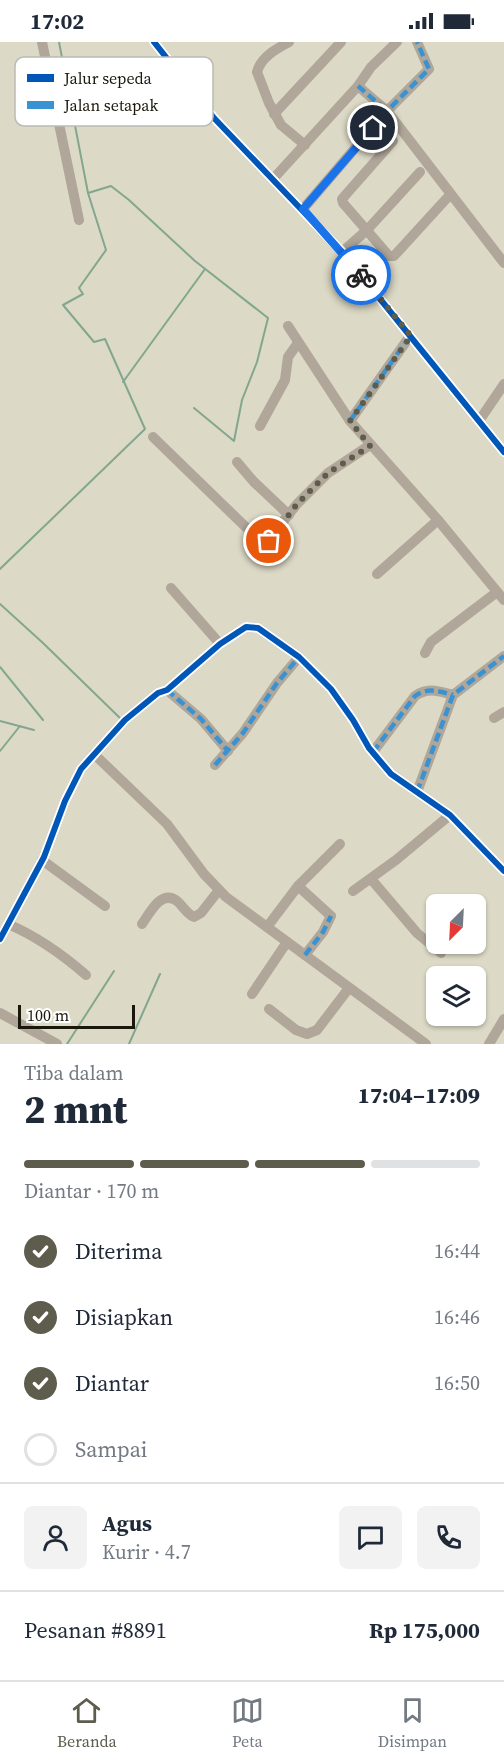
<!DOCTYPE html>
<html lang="id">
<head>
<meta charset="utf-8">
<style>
	:root { --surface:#fff; --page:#f2f2f3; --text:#1f2937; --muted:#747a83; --line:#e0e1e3; --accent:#5e5c4d }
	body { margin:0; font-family:"Source Serif 4",serif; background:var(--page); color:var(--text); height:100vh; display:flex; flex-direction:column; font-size:22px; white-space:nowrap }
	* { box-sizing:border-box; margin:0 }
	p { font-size:20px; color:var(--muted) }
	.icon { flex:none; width:33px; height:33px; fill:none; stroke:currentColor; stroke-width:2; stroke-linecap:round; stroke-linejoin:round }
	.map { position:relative; height:1002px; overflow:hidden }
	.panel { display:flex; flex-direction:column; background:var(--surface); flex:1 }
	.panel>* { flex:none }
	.needle { width:39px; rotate:204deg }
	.buttons { position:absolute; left:426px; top:852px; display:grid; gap:12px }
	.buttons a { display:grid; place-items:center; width:60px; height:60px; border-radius:9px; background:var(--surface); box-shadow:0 2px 4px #0004; font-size:30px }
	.scale { position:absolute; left:18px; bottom:15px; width:117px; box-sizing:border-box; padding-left:6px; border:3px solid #1a180c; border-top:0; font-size:16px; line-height:21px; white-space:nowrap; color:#1a180c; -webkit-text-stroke:4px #fff; paint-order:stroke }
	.pin { position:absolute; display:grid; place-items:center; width:51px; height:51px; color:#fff; margin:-26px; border:3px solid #fff; border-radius:50%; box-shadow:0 2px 6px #0007 }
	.courier { position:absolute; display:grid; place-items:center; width:60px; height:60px; margin:-30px; border:4px solid #1a73e8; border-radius:50%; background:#fff; color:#222; box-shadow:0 2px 8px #0007 }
	.overview em { font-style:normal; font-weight:800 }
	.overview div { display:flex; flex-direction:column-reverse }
	.overview { display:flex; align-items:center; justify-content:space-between; height:102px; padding:0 24px }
	h1 { font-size:39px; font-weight:800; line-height:45px }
	.bar { display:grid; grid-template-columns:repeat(4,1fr); gap:9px 6px; align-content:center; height:72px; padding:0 24px }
	.bar i { height:8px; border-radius:4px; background:var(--line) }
	.bar .active { background:var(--accent) }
	.bar p { grid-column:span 4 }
	.line { display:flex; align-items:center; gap:15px; padding:0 24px; border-top:2px solid var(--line) }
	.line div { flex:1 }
	.round { display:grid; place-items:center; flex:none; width:63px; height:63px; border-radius:9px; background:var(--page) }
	ol { padding:0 24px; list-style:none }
	li { display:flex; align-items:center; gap:18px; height:66px }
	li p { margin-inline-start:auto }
	li .icon { padding:6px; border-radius:50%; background:var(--accent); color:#fff; stroke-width:4 }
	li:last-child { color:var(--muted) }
	li i { width:33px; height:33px; border:3px solid var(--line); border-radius:50% }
	.status { display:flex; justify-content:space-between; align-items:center; height:42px; padding:0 30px; background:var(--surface); direction:ltr }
	.status svg { height:16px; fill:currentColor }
	.tab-bar { display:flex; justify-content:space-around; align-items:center; height:84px; border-top:2px solid var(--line); background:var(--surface); font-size:16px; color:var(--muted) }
	.tab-bar a { display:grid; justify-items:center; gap:3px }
	.tab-bar .active { color:var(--accent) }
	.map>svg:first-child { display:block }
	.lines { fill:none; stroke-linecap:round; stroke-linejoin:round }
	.stream { stroke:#82a78e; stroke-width:2 }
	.minor { stroke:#b0a699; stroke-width:10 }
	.quiet { stroke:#3993d2; stroke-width:4.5; stroke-dasharray:9 4.5; stroke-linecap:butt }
	.cycleway-casing { stroke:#fff; stroke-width:10 }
	.cycleway { stroke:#0057b8; stroke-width:6 }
	.done { stroke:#5e5c4d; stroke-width:6; stroke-dasharray:0 10.8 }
	.route { stroke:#1a73e8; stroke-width:8 }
	.key { fill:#fff; stroke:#babab6; stroke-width:1.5 }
	.key-label { font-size:16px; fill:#1a180c }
</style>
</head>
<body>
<div class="status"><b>17:02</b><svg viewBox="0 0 49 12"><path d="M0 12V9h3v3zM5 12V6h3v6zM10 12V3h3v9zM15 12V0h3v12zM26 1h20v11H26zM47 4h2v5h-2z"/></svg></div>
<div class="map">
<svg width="504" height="1002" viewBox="0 0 504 1002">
	<rect width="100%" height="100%" fill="#dcd9c6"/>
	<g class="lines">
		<g class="stream">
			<polyline points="59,0 88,151"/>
			<polyline points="123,340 205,227"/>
			<polyline points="0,527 145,387 105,297 94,300 63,263 83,252 79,246 106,208 88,151 111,144 129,158 195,219 268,276 257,320 242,358 234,399 194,366"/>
			<polyline points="0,562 43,601 122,678"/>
			<polyline points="0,625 43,678"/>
			<polyline points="0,679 34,688"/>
			<polyline points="0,709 20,684"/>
			<polyline points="67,1002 114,929"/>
			<polyline points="129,1002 160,932"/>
		</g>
		<g class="minor">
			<polyline points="42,0 79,178"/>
			<polyline points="154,0 214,76 342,210 504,410"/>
			<path d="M289 0C276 7 261 15 257 30L269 61 281 83 305 103"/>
			<polyline points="358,44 387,69 504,221"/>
			<polyline points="274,72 341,0"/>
			<polyline points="393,99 342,157 343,161 389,214 394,214 447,156"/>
			<polyline points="273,137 358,44 371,25 397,0"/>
			<polyline points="303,167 387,69 429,27 417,0"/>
			<polyline points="342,210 367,188 420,130"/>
			<polyline points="288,284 350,379 438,478 504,558"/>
			<polyline points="350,379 410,294"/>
			<polyline points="479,379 504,342"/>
			<polyline points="260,384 285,338 288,315 298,301"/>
			<polyline points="153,395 259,498 266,501 297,462 328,431 370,403"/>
			<polyline points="237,420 254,440 289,473"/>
			<polyline points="377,532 438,478"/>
			<polyline points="171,546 220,602"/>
			<polyline points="425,611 431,600 497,550"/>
			<polyline points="167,648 201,677 228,709"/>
			<polyline points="494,676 504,670"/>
			<path d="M373 710 415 654C428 645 438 649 453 653"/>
			<polyline points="94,712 167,782 204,832 226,855 426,1002"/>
			<polyline points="215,723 243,691 277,641 299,615"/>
			<polyline points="417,750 453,653 504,614"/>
			<polyline points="42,818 105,864"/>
			<polyline points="371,837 417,891 441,911"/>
			<polyline points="298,844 331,874 323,890 305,913"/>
			<polyline points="353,849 396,818 450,773"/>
			<path d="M8 882C38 895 62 912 86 933"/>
			<path d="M142 882C150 871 161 847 177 859 183 864 187 872 194 875L201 871 219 848"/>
			<polyline points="267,885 298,844 340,802"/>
			<polyline points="0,897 44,815 65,759 81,727 125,678 158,651 167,648 220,602 246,585 258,586 299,615 331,647 353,678 369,706 391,732 450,773 504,829"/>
			<polyline points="252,952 287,900"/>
			<polyline points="269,967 296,988 307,992 317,988 349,946"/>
			<polyline points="0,971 57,1002"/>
			<polyline points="489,1002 504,977"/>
		</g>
		<g class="quiet">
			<polyline points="358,44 387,69"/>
			<polyline points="303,167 387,69 429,27 417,0"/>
			<polyline points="350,379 410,294"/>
			<polyline points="167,648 201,677 228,709"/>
			<path d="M373 710 415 654C428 645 438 649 453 653"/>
			<polyline points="215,723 243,691 277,641 299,615"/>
			<polyline points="417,750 453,653 504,614"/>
			<polyline points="305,913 323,890 331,874"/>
		</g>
		<g class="cycleway-casing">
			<g id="cycleway">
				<polyline points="154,0 214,76 342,210 504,410"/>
				<polyline points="0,897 44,815 65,759 81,727 125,678 158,651 167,648 220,602 246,585 258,586 299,615 331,647 353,678 369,706 391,732 450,773 504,829"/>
			</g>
		</g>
		<use href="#cycleway" class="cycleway"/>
	</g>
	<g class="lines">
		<polyline class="done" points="269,499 297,462 328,431 370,404 350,379 411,294 361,233"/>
		<polyline class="route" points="361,233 303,167 373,86"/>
	</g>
	<rect x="15" y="15" width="198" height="69" rx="9" class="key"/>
	<rect x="27" y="32" width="27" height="8" fill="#0057b8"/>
	<rect x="27" y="59" width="27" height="8" fill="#3993d2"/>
	<g class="key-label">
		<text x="64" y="42">Jalur sepeda</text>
		<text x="64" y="69">Jalan setapak</text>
	</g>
</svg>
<div class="buttons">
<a><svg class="needle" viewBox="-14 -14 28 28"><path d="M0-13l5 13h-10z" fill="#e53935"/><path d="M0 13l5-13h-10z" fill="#747a83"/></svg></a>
<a><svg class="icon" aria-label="layers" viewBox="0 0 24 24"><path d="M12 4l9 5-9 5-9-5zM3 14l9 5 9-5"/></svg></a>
</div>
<div class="scale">100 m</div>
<div class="pin" style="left:269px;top:499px;background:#ea580c"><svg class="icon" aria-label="bag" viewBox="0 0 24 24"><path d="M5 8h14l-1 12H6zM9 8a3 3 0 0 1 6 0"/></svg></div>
<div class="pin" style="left:373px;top:86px;background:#1f2937"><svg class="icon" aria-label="home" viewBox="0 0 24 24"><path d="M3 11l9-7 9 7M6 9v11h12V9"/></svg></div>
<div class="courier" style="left:361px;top:233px"><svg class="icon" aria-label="bike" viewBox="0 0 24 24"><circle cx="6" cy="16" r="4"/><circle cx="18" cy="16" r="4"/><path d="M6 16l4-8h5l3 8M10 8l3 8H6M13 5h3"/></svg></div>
</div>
<section class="panel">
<div class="overview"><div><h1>2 mnt</h1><p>Tiba dalam</p></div><em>17:04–17:09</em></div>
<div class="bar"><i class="active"></i><i class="active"></i><i class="active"></i><i></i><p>Diantar · 170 m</p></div>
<ol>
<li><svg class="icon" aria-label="check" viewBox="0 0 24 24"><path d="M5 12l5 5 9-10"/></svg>Diterima<p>16:44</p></li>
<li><svg class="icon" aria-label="check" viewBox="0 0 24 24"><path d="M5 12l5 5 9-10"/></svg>Disiapkan<p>16:46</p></li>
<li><svg class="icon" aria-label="check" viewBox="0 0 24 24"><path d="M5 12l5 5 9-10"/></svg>Diantar<p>16:50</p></li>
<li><i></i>Sampai</li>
</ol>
<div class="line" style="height:108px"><a class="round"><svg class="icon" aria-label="person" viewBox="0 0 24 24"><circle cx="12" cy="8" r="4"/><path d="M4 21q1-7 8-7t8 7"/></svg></a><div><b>Agus</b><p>Kurir · 4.7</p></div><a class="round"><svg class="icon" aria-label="chat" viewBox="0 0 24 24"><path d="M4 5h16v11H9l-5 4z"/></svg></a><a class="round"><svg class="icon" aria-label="phone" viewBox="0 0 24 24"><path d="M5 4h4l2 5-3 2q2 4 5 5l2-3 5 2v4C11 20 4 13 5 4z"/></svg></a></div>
<div class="line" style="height:78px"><div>Pesanan #8891</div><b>Rp 175,000</b></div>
</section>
<nav class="tab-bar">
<a class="active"><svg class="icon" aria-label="home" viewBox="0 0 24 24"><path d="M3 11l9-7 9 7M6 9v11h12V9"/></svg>Beranda</a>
<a><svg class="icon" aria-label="map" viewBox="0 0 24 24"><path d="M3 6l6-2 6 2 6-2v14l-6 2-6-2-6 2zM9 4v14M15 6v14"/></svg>Peta</a>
<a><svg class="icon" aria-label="saved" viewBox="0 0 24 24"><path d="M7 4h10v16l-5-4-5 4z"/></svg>Disimpan</a>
</nav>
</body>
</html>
